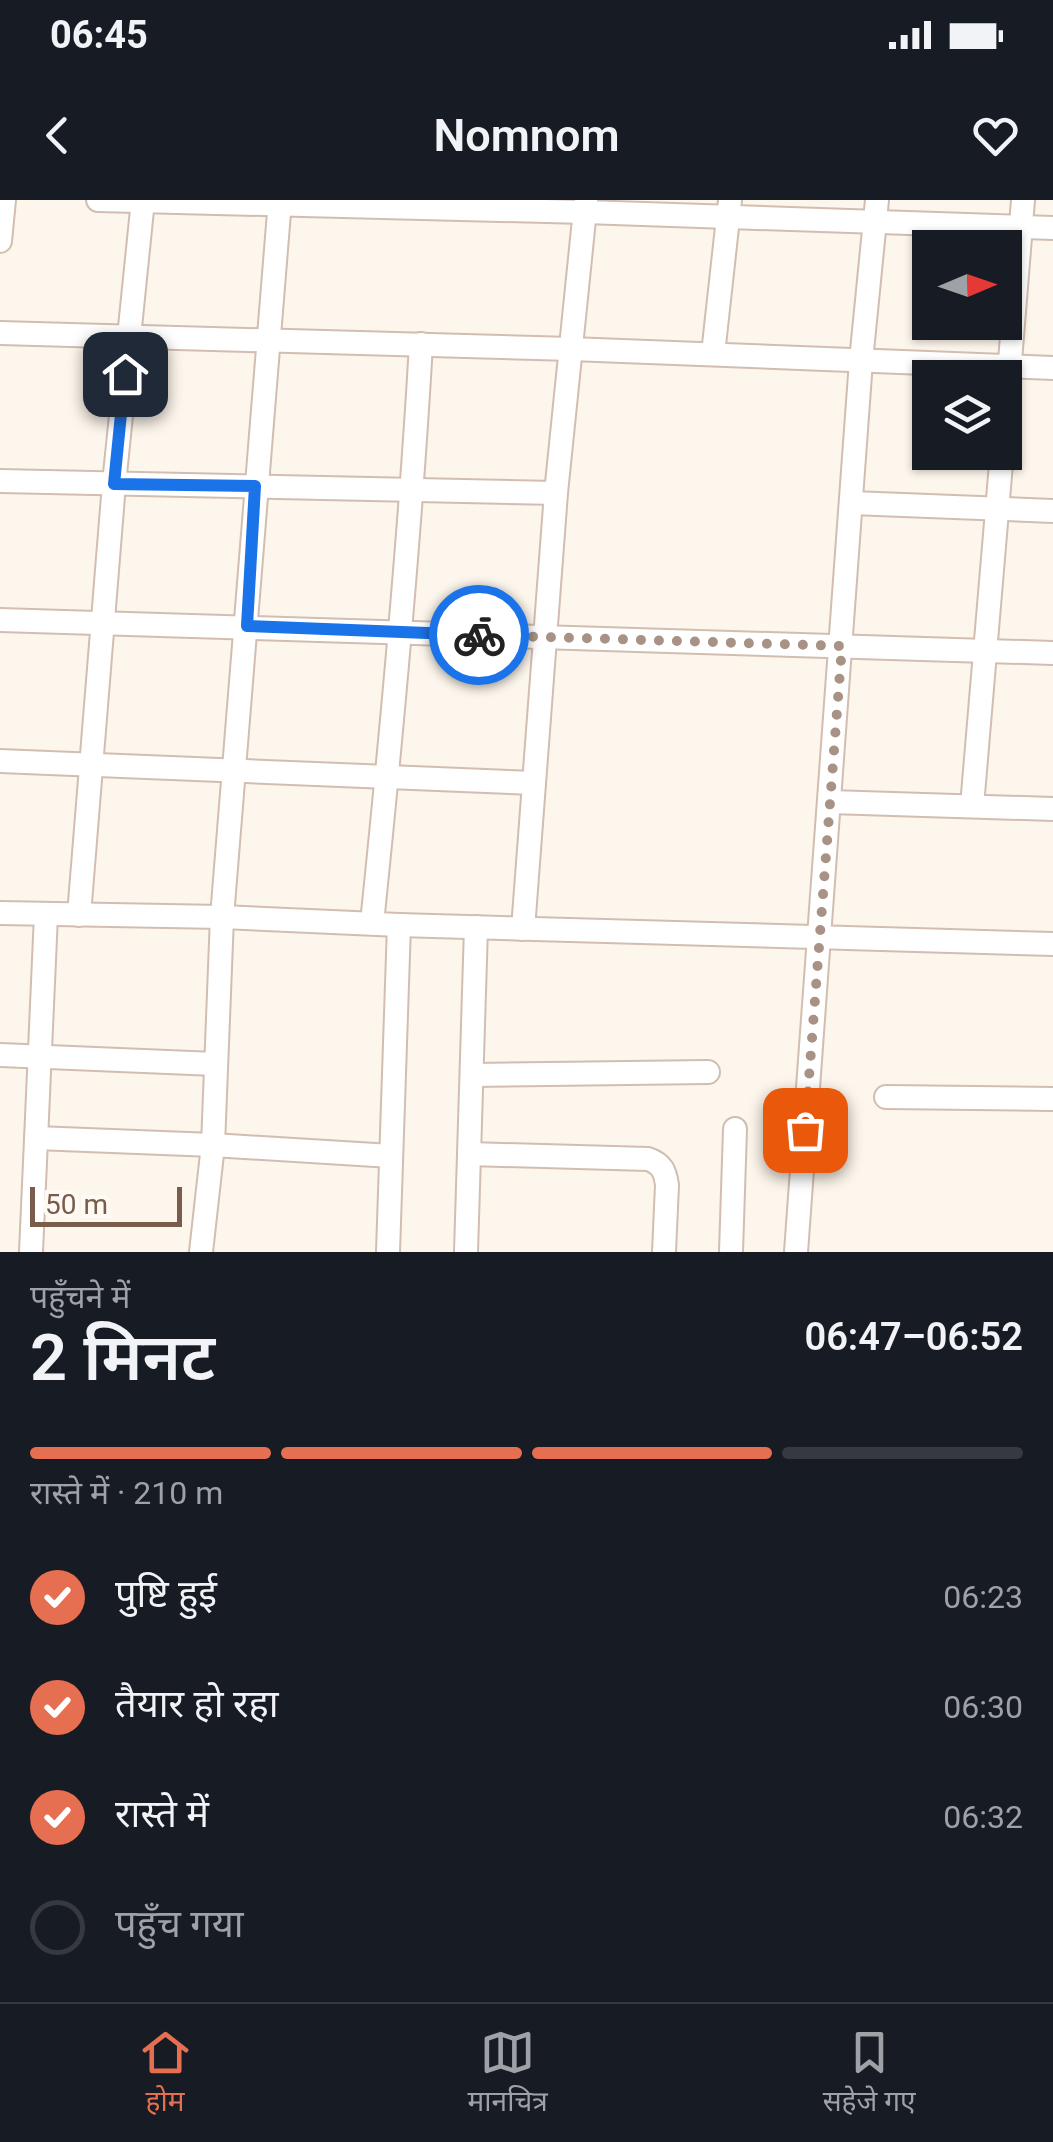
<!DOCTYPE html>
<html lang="hi">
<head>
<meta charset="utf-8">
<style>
	:root { --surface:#171b24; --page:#20242c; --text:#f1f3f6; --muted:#9ea1a6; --line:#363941; --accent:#e76f51 }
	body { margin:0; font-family:Roboto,"Noto Sans Devanagari",sans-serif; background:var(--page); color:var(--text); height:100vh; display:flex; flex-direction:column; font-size:38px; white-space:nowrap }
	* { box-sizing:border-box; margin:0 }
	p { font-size:32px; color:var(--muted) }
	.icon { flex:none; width:55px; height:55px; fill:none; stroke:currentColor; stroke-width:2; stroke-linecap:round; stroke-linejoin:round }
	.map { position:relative; height:1052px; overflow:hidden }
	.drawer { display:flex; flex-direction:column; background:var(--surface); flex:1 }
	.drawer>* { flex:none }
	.needle { width:65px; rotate:88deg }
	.controls { position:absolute; left:912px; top:30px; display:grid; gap:20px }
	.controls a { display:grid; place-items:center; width:110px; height:110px; border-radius:0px; background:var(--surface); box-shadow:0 2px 8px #0004; font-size:50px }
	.scale { position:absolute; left:30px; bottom:25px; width:152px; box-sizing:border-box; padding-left:10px; border:5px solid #7a5c4d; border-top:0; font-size:28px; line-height:35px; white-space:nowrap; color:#7a5c4d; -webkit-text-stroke:8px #fffaf3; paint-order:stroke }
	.pin { position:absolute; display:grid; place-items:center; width:85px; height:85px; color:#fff; margin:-42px; border-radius:20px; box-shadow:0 5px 15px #0006 }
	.courier { position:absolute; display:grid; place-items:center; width:100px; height:100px; margin:-50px; border:8px solid #1a73e8; border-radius:50%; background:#fff; color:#222; box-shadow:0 2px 12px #0007 }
	.head em { font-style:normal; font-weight:600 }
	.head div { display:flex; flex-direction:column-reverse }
	.head { display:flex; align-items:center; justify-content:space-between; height:170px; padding:0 30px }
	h1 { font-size:65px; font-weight:600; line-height:75px }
	.bar { display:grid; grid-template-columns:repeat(4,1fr); gap:15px 10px; align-content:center; height:120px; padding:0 30px }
	.bar i { height:12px; border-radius:8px; background:var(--line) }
	.bar .current { background:var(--accent) }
	.bar p { grid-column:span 4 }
	ol { padding:0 30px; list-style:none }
	li { display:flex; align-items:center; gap:30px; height:110px }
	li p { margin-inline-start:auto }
	li .icon { padding:10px; border-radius:50%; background:var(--accent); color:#fff; stroke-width:4 }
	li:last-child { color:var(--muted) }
	li i { width:55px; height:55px; border:5px solid var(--line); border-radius:50% }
	.status { display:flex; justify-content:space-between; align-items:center; height:70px; padding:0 50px; background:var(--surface); direction:ltr }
	.status svg { height:28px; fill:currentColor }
	header { display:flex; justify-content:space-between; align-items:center; height:130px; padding:0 30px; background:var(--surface); font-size:45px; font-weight:600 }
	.tab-bar { display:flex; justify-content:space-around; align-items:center; height:140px; border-top:2px solid var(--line); background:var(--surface); font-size:28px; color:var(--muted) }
	.tab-bar a { display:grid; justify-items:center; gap:5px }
	.tab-bar .current { color:var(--accent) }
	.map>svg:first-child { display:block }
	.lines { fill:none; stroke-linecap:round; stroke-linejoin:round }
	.minor-casing { stroke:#d1beb0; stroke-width:26 }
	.minor { stroke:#fff; stroke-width:22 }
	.done { stroke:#a89285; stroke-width:10; stroke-dasharray:0 18 }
	.route { stroke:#1a73e8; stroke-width:12 }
</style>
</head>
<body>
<div class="status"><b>06:45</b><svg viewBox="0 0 49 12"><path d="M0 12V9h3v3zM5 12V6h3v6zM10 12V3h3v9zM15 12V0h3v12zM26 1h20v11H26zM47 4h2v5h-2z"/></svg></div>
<header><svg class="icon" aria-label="back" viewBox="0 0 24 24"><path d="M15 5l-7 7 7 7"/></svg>Nomnom<svg class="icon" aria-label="heart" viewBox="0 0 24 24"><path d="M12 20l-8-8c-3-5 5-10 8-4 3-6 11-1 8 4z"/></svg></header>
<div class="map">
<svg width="1053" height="1052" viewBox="0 0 1053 1052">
	<rect width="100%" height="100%" fill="#fdf6ec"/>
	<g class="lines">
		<g class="minor-casing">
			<g id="minor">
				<polyline points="98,0 585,12 1053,28"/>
				<polyline points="0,41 4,0"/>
				<polyline points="0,133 571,149 1053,168"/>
				<polyline points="713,154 730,0"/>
				<polyline points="1005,223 1023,0"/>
				<polyline points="0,281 556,293"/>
				<polyline points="852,303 1053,311"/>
				<polyline points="0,420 1053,453"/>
				<polyline points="0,561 534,583"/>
				<polyline points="830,602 1053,609"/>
				<polyline points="972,606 1002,252"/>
				<polyline points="0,713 222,717 399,725 1053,744"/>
				<polyline points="79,715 114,284 143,0"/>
				<path d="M372 723C392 530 410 338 421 144"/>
				<polyline points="523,729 556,293 586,0"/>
				<polyline points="0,855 215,864"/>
				<polyline points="472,875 708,872"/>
				<polyline points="886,897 1053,899"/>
				<polyline points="36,938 213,945 391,956"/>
				<path d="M469 954 648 959C662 964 665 971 667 985L664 1052"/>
				<polyline points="31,1052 46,715"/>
				<polyline points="201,1052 213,945 222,717 280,0"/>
				<polyline points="388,1052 399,725"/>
				<polyline points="466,1052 476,727"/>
				<polyline points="731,1052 735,929"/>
				<polyline points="796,1052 861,161 877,0"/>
			</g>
		</g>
		<use href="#minor" class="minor"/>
	</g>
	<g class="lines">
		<polyline class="done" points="479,435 842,446 805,930"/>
		<polyline class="route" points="125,174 114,284 255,286 247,426 479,435"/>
	</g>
</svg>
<div class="controls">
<a><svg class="needle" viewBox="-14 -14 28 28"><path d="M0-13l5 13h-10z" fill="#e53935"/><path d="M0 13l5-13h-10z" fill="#9ea1a6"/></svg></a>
<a><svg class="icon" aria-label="layers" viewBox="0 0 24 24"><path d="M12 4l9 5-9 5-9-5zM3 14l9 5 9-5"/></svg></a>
</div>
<div class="scale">50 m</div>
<div class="pin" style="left:805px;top:930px;background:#ea580c"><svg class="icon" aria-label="bag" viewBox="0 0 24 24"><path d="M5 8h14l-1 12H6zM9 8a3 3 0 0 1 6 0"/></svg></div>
<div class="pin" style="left:125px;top:174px;background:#1f2937"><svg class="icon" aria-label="home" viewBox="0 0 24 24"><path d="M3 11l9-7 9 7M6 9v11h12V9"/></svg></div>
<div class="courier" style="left:479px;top:435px"><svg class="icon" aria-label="bike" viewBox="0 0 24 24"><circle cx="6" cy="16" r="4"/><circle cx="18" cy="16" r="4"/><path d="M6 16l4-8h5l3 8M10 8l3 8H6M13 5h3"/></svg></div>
</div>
<section class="drawer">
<div class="head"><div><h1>2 मिनट</h1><p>पहुँचने में</p></div><em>06:47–06:52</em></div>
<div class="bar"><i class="current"></i><i class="current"></i><i class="current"></i><i></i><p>रास्ते में · 210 m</p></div>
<ol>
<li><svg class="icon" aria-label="check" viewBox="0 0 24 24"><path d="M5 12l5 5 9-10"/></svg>पुष्टि हुई<p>06:23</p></li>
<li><svg class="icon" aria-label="check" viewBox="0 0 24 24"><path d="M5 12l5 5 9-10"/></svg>तैयार हो रहा<p>06:30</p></li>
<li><svg class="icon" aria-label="check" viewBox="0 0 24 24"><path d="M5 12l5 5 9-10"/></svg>रास्ते में<p>06:32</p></li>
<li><i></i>पहुँच गया</li>
</ol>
</section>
<nav class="tab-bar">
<a class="current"><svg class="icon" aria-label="home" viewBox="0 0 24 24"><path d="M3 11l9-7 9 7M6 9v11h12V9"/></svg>होम</a>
<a><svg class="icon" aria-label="map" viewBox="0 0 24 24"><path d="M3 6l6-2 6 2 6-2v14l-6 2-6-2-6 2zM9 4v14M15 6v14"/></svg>मानचित्र</a>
<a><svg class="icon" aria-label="saved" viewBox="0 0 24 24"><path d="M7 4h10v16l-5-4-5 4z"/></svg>सहेजे गए</a>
</nav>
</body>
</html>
